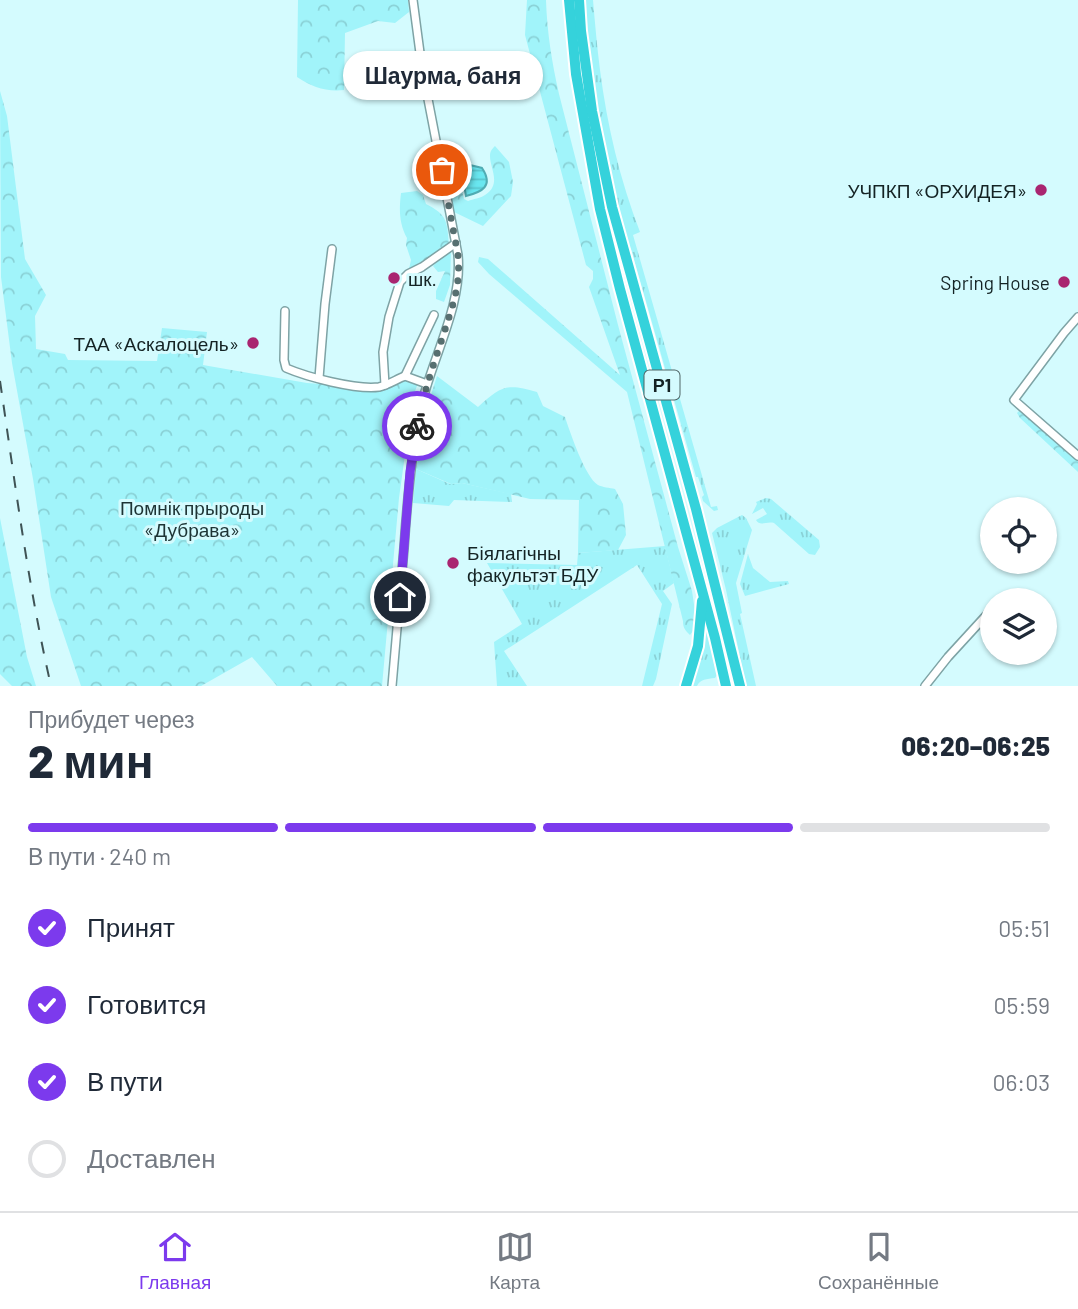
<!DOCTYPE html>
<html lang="ru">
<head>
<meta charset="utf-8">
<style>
	:root { --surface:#fff; --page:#f2f2f3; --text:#1f2937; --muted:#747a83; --line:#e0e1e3; --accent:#7c3aed }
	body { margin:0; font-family:Barlow,sans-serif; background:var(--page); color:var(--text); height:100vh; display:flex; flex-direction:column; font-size:26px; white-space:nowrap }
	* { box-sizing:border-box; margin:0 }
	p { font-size:23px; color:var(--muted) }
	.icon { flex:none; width:38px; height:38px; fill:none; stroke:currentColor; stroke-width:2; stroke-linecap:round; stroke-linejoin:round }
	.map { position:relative; height:686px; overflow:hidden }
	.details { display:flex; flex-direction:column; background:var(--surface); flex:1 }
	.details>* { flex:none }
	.tools { position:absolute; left:980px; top:497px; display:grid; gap:14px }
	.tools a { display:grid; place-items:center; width:77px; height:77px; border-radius:50%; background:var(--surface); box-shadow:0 2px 5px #0004; font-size:35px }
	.pin { position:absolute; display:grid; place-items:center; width:60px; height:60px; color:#fff; margin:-30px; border:4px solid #fff; border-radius:50%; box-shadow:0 2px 7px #0007 }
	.courier { position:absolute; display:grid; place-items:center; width:70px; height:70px; margin:-35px; border:5px solid #7c3aed; border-radius:50%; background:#fff; color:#222; box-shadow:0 2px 9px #0007 }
	.bubble { position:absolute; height:49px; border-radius:24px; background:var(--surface); box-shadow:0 2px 5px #0004; font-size:23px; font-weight:800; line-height:49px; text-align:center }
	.overview em { font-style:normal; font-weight:800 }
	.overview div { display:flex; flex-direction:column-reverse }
	.overview { display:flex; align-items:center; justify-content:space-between; height:119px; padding:0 28px }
	h1 { font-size:46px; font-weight:800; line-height:52px }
	.bar { display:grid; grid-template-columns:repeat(4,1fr); gap:10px 7px; align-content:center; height:84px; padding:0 28px }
	.bar i { height:9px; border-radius:5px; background:var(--line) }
	.bar .active { background:var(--accent) }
	.bar p { grid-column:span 4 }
	ol { padding:0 28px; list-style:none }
	li { display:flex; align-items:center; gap:21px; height:77px }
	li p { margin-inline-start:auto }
	li .icon { padding:7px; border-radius:50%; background:var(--accent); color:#fff; stroke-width:4 }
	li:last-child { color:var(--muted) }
	li i { width:38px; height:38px; border:4px solid var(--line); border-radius:50% }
	.tabs { display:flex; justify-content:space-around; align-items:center; height:98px; border-top:2px solid var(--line); background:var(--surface); font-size:19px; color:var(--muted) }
	.tabs a { display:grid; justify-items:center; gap:4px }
	.tabs .active { color:var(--accent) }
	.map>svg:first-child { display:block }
	.grass { fill:url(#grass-tufts) }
	.forest { fill:url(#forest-crowns) }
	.water { fill:url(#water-rules); stroke:#50acb3; stroke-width:2 }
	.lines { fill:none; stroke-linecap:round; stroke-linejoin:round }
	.minor-casing { stroke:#7ea3a5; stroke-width:10 }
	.highway-casing { stroke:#fff; stroke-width:14 }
	.minor { stroke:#fff; stroke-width:7 }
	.highway { stroke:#35d2db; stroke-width:10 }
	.rail { stroke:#3f5355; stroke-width:2; stroke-dasharray:12 12; stroke-linecap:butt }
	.done { stroke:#576f70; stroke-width:7; stroke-dasharray:0 12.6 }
	.route { stroke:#7c3aed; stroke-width:9 }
	.poi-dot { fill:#a92570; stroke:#d4fbfe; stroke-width:2.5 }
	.labels { text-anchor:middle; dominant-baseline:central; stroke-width:6; stroke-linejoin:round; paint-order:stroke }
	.shield { fill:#d4fbfe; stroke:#4e6465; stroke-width:2 }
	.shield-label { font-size:18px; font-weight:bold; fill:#142324 }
	.poi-label { font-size:19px; fill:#142324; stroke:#d4fbfe; text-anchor:end }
	.park-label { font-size:19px; fill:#1d3435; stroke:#d4fbfe }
</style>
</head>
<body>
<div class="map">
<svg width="1078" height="686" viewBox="0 0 1078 686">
	<defs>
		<pattern id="grass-tufts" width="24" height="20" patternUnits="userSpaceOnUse" patternTransform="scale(1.75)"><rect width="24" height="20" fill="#a1f4fa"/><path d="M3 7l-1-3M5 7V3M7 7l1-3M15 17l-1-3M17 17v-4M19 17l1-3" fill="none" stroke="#8ad1d6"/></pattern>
		<pattern id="forest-crowns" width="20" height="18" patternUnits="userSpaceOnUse" patternTransform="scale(1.75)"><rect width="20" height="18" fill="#a1f4fa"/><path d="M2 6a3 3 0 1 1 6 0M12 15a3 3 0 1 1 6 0" fill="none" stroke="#8ad1d6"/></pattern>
		<pattern id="water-rules" width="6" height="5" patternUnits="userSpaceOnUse" patternTransform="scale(1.75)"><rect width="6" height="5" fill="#69e7f0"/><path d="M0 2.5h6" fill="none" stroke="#5ac6ce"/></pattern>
	</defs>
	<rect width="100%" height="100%" fill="#d4fbfe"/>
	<g class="grass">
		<path d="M584 0H593C595 23 597 47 600 70 607 125 620 180 640 232L633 235 711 507 717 506 718 510 714 511 703 501 702 497 704 495 698 477H696L631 249 627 245 604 151 587 57Z"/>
		<polygon points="416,469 450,484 462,483 511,494 512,502 454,500 449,506 413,503"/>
		<path d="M766 498 771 499 819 540 820 547 815 555 809 554 774 523C766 521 760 527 756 520L767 514 763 508 752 514 757 504 756 502Z"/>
		<polygon points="742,515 746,518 752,530 736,583 742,613 740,614 756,686 746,686 726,590 712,533 717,528"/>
		<polygon points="665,546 674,583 663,591 672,604 656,679 653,686 642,686 662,604 637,565 504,651 527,686 497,686 494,642 522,624 487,563 577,565 578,553"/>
		<polygon points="748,554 753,568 770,582 788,581 789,584 745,596 740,584"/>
		<path d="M705 624 717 675 715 678C707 679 700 679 697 686H689Z"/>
	</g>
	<g class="forest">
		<path d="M298 0H408L409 12 395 23 378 21 345 33 344 90C326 92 312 87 297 77Z"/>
		<path d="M527 0H546C547 32 552 63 559 94L618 325 678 547 692 591 695 611 693 631 690 635C685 630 683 628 683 621L627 392 489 274 478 262 479 257 488 259 620 375 589 287 593 279V271L586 265 525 35Z"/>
		<polygon points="0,91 7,116 25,259 46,295 35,316 36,349 65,354 68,360 157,361 162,328 207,332 203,365 307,383 377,388 405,378 418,383 413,397 399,498 382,686 277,686 252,657 201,686 81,686 51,597 33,479 12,363 1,277"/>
		<path d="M495 146 509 162 513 182 511 196 483 226 454 212 446 166 452 164H456L464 199 468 201C473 199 481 198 485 195 502 184 490 169 490 156 490 151 492 149 495 146Z"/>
		<path d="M417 191 423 195 426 204C448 215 447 222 449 245L409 269 411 260 406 245 407 238C399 223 399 210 401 193Z"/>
		<polygon points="451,249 450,285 444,302 436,299 436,291 445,271 438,272 433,266 444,254"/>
		<path d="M437 376 478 407C501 386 507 383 537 392L543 406 565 417C570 432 585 477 598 485 602 487 610 488 615 489L623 504 626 535 618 550 578 553 579 500 530 499 462 483 451 484 416 469 426 410Z"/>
		<polygon points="1020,410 1078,460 1078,472 1020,418 1017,413"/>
		<polygon points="0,518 27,657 36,686 12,686 0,674"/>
	</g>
	<path class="water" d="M470 165 482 168C494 186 482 192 466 196L461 168Z"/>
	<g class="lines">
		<g class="minor-casing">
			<g id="minor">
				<path d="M285 311 284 360 286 368C307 377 356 390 379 387 388 385 397 379 405 376L427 384"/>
				<polyline points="1078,317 1064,333 1014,400 1078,456"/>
				<polyline points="405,376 434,315"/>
				<polyline points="319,378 325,304 332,249"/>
				<polyline points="385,385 383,352 389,317 400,282 408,274 422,267 456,243"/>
				<path d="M392 686C396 640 400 594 404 548 407 503 411 459 419 415 429 363 463 308 458 255L422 68 413 0"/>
				<polyline points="925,686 948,657 992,609"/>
			</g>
		</g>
		<g class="highway-casing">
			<g id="highway">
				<polyline points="569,0 576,74 600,209 620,289 715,638 726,686"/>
				<polyline points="579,0 581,31 592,111 612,207 696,509 740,686"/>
				<polyline points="686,686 698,646 702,601"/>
			</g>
		</g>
		<use href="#minor" class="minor"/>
		<use href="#highway" class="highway"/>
		<path class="rail" d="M0 381C15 483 28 585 51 686"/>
	</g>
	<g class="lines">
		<path class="done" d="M417 426C423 395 433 366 443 336 452 307 461 286 458 255L442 170"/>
		<polyline class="route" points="400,597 410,472 417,426"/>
	</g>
	<g class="poi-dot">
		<circle cx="1041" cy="190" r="7"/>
		<circle cx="394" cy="278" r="7"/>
		<circle cx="1064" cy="282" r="7"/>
		<circle cx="253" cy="343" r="7"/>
		<circle cx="453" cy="563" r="7"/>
	</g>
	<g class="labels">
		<rect class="shield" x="644.5" y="370.5" width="35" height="29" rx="5"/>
		<g class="shield-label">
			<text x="662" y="385">Р1</text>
		</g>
		<g class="poi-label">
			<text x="1027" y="190">УЧПКП «ОРХИДЕЯ»</text>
			<text x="408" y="278" text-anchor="start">шк.</text>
			<text x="1050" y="282">Spring House</text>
			<text x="239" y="343">ТАА «Аскалоцель»</text>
			<text x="467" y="552" text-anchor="start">Біялагічны<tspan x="467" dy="22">факультэт БДУ</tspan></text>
		</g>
		<g class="park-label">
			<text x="192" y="507">Помнік прыроды<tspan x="192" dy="22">«Дубрава»</tspan></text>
		</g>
	</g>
</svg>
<div class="tools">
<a><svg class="icon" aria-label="locate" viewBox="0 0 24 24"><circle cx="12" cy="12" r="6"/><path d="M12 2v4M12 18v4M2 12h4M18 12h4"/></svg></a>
<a><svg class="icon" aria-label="layers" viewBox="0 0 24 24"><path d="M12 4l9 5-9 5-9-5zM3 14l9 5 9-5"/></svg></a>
</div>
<div class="pin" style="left:442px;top:170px;background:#ea580c"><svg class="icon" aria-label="bag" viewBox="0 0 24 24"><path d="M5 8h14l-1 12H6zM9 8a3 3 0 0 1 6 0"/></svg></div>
<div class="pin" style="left:400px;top:597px;background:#1f2937"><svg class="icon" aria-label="home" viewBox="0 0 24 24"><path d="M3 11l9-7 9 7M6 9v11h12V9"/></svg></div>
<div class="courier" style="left:417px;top:426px"><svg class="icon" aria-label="bike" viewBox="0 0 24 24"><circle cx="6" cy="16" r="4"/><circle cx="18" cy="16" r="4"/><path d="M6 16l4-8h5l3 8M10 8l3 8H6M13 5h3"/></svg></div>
<div class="bubble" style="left:343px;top:51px;width:200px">Шаурма, баня</div>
</div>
<section class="details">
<div class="overview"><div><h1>2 мин</h1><p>Прибудет через</p></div><em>06:20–06:25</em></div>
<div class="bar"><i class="active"></i><i class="active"></i><i class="active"></i><i></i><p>В пути · 240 m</p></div>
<ol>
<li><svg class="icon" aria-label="check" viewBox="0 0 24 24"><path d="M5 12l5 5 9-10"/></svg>Принят<p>05:51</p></li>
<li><svg class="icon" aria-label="check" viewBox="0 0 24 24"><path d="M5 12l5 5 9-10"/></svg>Готовится<p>05:59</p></li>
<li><svg class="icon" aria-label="check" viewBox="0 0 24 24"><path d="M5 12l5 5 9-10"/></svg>В пути<p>06:03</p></li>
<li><i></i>Доставлен</li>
</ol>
</section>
<nav class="tabs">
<a class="active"><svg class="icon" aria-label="home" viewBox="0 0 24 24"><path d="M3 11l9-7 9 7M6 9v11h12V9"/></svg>Главная</a>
<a><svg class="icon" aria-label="map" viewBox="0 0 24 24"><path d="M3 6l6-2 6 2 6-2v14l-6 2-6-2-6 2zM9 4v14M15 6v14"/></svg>Карта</a>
<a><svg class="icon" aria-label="saved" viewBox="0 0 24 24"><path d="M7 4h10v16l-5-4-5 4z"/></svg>Сохранённые</a>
</nav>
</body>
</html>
